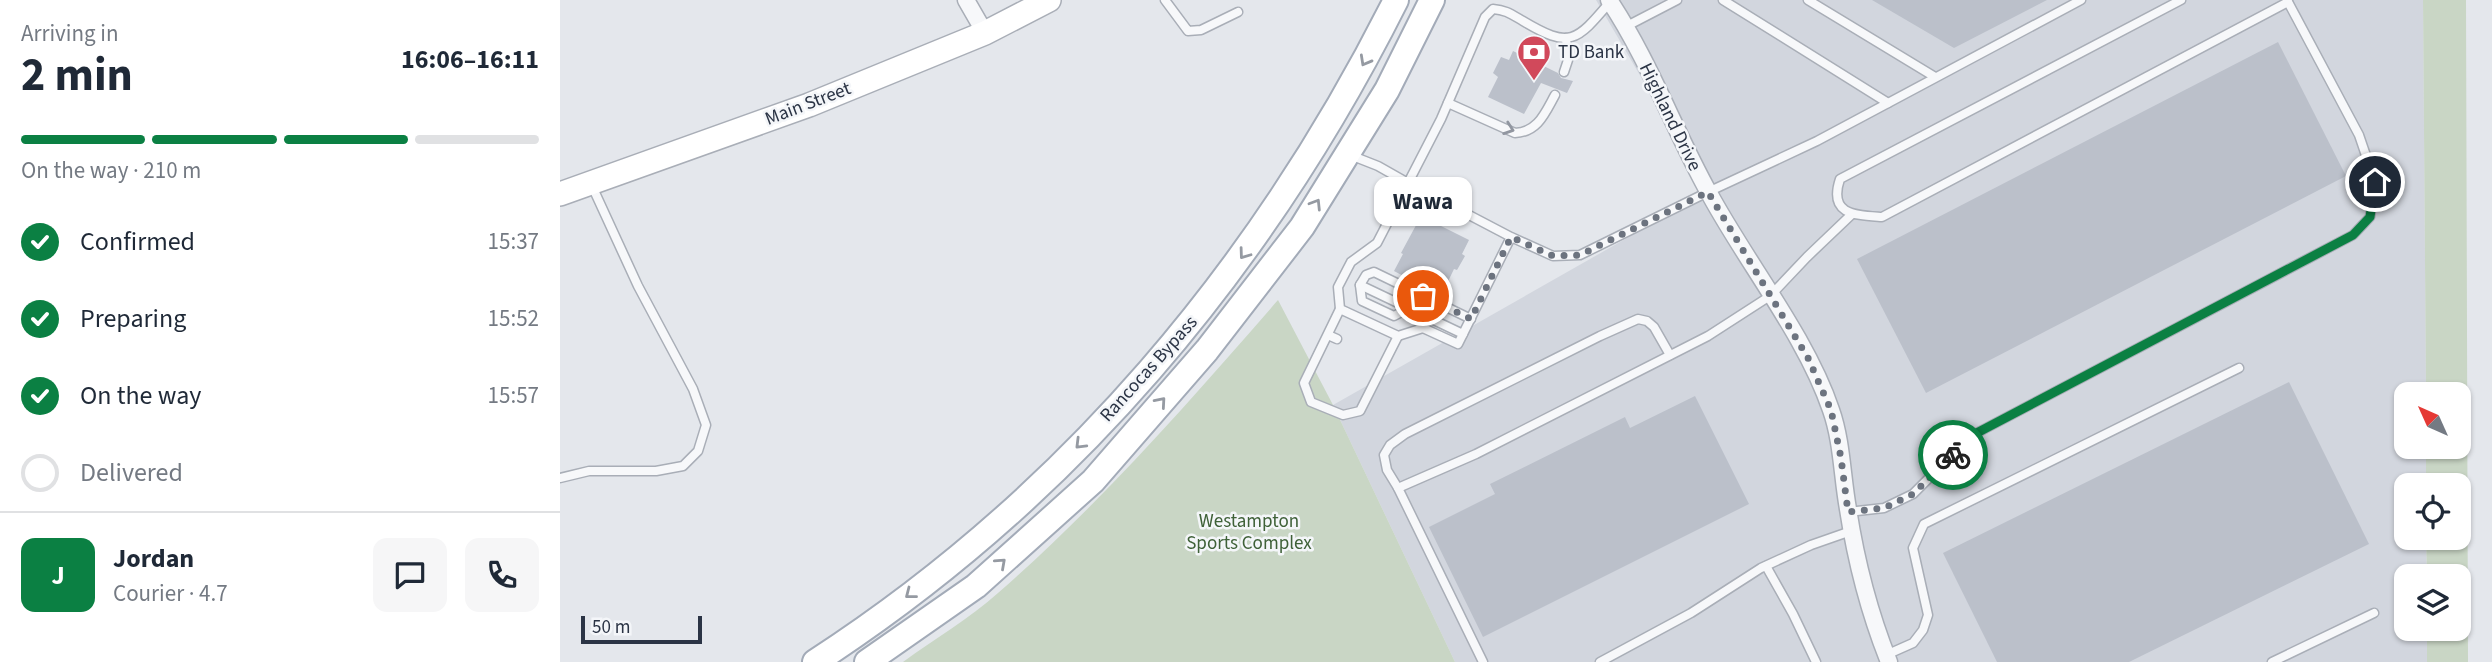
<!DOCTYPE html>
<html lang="en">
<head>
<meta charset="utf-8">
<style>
	:root { --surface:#fff; --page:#f6f6f7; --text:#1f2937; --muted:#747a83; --line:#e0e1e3; --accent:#0b8043 }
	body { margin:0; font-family:"Source Sans 3",sans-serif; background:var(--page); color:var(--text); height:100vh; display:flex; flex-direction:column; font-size:26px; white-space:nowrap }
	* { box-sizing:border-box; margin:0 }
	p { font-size:23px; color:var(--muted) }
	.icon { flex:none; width:38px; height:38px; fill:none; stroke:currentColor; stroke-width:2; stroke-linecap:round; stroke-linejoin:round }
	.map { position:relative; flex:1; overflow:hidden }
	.details { display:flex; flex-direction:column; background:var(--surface); width:560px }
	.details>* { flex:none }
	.needle { width:46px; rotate:315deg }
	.controls { position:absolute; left:1834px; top:382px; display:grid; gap:14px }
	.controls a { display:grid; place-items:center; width:77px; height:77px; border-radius:14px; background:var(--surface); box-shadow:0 2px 5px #0004; font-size:35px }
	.scale { position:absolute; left:21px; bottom:18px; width:121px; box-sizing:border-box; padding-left:7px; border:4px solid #2b3445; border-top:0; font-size:19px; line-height:24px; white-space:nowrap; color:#2b3445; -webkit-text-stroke:5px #f4f6f9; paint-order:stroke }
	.pin { position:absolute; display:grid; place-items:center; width:60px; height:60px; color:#fff; margin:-30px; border:4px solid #fff; border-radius:50%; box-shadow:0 2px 7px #0007 }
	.courier { position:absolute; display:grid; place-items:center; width:70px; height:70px; margin:-35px; border:5px solid #0b8043; border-radius:50%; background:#fff; color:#222; box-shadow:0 2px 9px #0007 }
	.bubble { position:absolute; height:49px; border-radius:14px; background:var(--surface); box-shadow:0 2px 5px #0004; font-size:23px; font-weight:700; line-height:49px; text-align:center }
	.headline em { font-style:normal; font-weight:700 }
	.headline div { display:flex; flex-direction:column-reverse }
	.headline { display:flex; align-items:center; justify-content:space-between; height:119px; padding:0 21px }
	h1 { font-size:46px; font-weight:700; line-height:52px }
	.bar { display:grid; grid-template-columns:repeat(4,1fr); gap:10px 7px; align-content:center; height:84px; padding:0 21px }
	.bar i { height:9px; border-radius:5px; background:var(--line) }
	.bar .active { background:var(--accent) }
	.bar p { grid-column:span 4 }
	.line { display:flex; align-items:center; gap:18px; padding:0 21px; border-top:2px solid var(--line) }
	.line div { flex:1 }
	.round { display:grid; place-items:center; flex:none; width:74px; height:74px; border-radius:14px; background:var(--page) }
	ol { padding:0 21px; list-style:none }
	li { display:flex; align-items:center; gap:21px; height:77px }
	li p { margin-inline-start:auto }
	li .icon { padding:7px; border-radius:50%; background:var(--accent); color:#fff; stroke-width:4 }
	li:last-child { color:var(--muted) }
	li i { width:38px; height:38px; border:4px solid var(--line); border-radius:50% }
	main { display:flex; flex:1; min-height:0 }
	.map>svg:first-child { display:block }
	.built { fill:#d2d6de }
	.green { fill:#c9d6c5 }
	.building { fill:#bbc0ca }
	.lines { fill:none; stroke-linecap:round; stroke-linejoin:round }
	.lane-casing { stroke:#a9aeb7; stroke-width:11 }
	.street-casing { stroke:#a9aeb7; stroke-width:19 }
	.secondary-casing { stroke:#a9aeb7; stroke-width:26 }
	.primary-casing { stroke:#a3abb8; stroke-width:28 }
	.lane { stroke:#f7f8fa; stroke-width:8 }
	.street { stroke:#f7f8fa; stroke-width:16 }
	.secondary { stroke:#fff; stroke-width:23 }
	.primary { stroke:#fff; stroke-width:24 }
	.oneway { stroke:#959aa2 }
	.oneway2 { stroke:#9196a0 }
	.done { stroke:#6c737f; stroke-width:7; stroke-dasharray:0 12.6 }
	.route { stroke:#0b8043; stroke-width:9 }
	.labels { text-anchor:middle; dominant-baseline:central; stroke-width:5; stroke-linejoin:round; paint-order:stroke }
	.poi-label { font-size:19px; fill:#2b3445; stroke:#f4f6f9; text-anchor:start }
	.street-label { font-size:19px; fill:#2b3445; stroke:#f4f6f9 }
	.park-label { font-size:19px; fill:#3f6138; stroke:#f4f6f9 }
</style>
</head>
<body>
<main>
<section class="details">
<div class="headline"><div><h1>2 min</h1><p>Arriving in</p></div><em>16:06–16:11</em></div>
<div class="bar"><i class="active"></i><i class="active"></i><i class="active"></i><i></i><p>On the way · 210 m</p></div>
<ol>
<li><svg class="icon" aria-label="check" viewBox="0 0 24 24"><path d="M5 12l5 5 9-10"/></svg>Confirmed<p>15:37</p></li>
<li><svg class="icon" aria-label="check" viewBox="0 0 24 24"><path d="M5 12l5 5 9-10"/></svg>Preparing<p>15:52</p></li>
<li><svg class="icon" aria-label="check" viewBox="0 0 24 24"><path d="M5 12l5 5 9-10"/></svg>On the way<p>15:57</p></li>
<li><i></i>Delivered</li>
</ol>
<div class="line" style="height:126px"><b class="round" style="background:var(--accent);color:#fff">J</b><div><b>Jordan</b><p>Courier · 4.7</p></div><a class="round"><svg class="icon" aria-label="chat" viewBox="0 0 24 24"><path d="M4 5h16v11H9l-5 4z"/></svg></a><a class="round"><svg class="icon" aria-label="phone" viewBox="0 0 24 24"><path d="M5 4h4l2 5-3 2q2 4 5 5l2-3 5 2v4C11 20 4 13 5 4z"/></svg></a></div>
</section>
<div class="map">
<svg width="1932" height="662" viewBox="0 0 1932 662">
	<rect width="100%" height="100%" fill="#e4e7ec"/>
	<polygon class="built" points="1036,0 1863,0 1866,394 1846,394 1846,446 1866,446 1866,485 1846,485 1846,537 1866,537 1867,576 1846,576 1846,628 1867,628 1867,662 895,662 773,405 1148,192"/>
	<g class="green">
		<polygon points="1863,0 1906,0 1908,662 1867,662 1867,628 1899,628 1899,576 1867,576 1866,537 1899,537 1899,485 1866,485 1866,446 1899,446 1899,394 1866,394"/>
		<path d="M718 300 773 405 895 662H343C374 639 409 619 438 593 540 504 629 402 718 300Z"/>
	</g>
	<g class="building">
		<polygon points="1312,0 1487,0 1394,48"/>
		<polygon points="1718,42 1786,176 1366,393 1297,259"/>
		<polygon points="953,51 998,73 1001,78 1013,81 1007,93 981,83 964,114 928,97 938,77 933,73 941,57 949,60"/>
		<polygon points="861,216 909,240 902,254 905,256 897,270 894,269 881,296 834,271 843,254 841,253"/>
		<polygon points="1729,382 1809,544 1569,662 1437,662 1383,553"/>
		<polygon points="1135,396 1189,504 923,637 869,527 935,494 930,484 1065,417 1070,428"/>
	</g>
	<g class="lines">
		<g class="lane-casing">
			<g id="lane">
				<polyline points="605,0 628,31 641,30 678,12"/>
				<polyline points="1163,0 1328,103"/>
				<polyline points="1248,0 1375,77"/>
				<path d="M1621 0 1280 179C1268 215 1295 215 1322 217L1728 2"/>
				<polyline points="1065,27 1117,0"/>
				<polyline points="1004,72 1008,60 1006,38"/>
				<path d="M888 103 955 133C978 132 985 113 995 95"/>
				<path d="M790 155 818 166 848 183 881 119 925 17 933 9C946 10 951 14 963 21 1010 49 1016 42 1050 2"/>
				<polyline points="951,237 848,183 817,243 791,262 778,287 780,309 838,336 863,328 898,344 951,237 993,256 1020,255 1148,192 1257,141 1521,0"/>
				<polyline points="800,285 903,334"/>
				<polyline points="849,308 834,316 802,301 800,285 806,275 814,272 911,319"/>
				<polyline points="780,309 744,383 751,402 783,415 800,411 838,336"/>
				<polyline points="768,335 777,339"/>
				<polyline points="0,478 29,471 96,471 123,466 138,451 146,425 133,389 78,286 32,186"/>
				<polyline points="838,488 827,470 824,455 830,445 845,434 1040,336 1078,319 1087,321 1094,327 1110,355"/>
				<polyline points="1288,512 1324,508 1353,494 1411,436 1793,235 1810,217 1815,182 1799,135 1727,0"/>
				<polyline points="1206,566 1233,614 1256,662"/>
				<polyline points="1326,655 1353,643 1363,630 1368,615 1353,548 1364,524 1679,368"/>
				<polyline points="923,662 838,488 916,454 1148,336 1210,296 1247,257 1291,215"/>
				<polyline points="1040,662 1131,613 1201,568 1251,545 1291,531"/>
				<polyline points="1712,662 1814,613"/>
			</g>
		</g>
		<g class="street-casing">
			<g id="street">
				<polyline points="406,0 425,33"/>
				<path d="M1049 0C1089 60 1114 130 1149 193 1186 262 1246 336 1271 410 1282 441 1282 476 1288 509 1296 561 1309 612 1329 662"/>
			</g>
		</g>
		<g class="secondary-casing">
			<polyline id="secondary" points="0,194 249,105 425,33 489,0"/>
		</g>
		<g class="primary-casing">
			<g id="primary">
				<path d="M255 662C508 498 701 269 836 0"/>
				<polyline points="307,662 416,586 533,481 647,350 742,227 827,90 872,0"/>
			</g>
		</g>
		<use href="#lane" class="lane"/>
		<use href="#street" class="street"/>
		<use href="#secondary" class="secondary"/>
		<use href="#primary" class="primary"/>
	</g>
	<defs><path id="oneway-chevron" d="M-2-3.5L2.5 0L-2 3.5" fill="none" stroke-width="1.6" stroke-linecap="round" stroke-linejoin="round" transform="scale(1.75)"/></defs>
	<g class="oneway">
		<use href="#oneway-chevron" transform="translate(805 61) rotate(119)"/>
		<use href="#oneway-chevron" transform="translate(756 204) rotate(-58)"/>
		<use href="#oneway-chevron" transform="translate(684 254) rotate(126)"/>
		<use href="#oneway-chevron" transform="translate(601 402) rotate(-49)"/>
		<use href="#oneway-chevron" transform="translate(520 444) rotate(135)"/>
		<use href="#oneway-chevron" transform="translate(441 563) rotate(-42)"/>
		<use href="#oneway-chevron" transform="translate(350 594) rotate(142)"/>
	</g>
	<use class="oneway2" href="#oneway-chevron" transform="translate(949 129) rotate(19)"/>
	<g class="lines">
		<polyline class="done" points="863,296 911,319 951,237 993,256 1020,255 1148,192 1248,358 1271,410 1281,458 1288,512 1324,508 1353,494 1393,455"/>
		<polyline class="route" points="1393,455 1411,436 1793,235 1810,217 1815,182"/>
	</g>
	<defs>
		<g id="bank-pin" transform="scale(1.75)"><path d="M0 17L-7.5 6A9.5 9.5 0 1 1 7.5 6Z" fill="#d1495b" stroke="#f4f6f9"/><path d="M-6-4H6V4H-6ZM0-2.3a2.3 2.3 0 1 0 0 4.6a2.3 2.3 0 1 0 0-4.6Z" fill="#fff"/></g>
	</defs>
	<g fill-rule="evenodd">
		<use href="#bank-pin" x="974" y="52"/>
	</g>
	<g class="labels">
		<g class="poi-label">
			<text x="998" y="52">TD Bank</text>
		</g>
		<g class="street-label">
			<text transform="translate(248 104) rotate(-21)">Main Street</text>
			<text transform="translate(1110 117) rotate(64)">Highland Drive</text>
			<text transform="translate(589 369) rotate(-48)">Rancocas Bypass</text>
		</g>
		<g class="park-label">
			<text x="689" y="521">Westampton<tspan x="689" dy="22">Sports Complex</tspan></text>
		</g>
	</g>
</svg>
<div class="controls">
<a><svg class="needle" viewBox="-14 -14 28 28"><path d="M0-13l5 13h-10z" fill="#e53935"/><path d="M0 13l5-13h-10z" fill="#747a83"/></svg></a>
<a><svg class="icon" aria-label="locate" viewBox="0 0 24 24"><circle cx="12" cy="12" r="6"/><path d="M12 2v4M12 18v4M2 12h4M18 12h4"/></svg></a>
<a><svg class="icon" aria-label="layers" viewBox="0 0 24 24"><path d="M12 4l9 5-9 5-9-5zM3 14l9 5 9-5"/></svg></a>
</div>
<div class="scale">50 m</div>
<div class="pin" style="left:863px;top:296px;background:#ea580c"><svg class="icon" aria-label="bag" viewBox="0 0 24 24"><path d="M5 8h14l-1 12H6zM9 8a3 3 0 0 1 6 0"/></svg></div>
<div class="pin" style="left:1815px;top:182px;background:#1f2937"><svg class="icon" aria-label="home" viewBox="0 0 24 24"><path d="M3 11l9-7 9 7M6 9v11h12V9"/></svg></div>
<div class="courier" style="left:1393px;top:455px"><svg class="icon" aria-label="bike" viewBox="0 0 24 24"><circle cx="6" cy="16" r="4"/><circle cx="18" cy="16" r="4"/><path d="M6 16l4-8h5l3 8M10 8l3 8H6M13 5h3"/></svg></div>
<div class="bubble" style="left:814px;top:177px;width:98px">Wawa</div>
</div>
</main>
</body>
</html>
